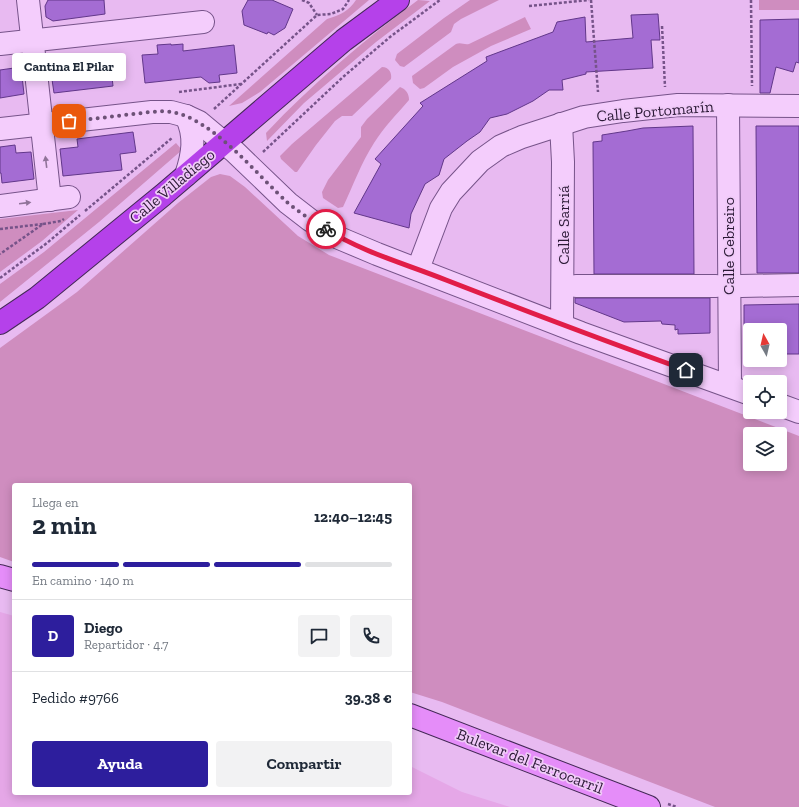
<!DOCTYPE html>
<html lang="es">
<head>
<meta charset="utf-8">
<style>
	:root { --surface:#fff; --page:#f2f2f3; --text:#1f2937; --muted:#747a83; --line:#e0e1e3; --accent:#2d1e9d }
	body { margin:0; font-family:"Zilla Slab",serif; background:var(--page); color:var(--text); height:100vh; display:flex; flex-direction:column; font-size:15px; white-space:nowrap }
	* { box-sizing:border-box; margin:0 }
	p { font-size:13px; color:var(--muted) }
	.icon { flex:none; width:22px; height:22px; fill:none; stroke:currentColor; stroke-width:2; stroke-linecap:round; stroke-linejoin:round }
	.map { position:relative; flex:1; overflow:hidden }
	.panel { position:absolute; left:12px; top:483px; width:400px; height:312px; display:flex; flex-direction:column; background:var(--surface); border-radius:4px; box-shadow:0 2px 10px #0003 }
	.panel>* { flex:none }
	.needle { width:26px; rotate:352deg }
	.buttons { position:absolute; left:743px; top:323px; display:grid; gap:8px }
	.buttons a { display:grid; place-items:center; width:44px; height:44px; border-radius:4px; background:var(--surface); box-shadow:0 2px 10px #0003; font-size:20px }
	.pin { position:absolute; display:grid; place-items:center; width:34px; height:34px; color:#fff; margin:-17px; border-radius:8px; box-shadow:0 2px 6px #0006 }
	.courier { position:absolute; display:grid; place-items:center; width:40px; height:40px; margin:-20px; border:3px solid #e11d48; border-radius:50%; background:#fff; color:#222; box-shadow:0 1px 5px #0007 }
	.bubble { position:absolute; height:28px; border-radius:4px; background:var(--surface); box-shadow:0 2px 10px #0003; font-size:13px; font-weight:800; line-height:28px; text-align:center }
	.head em { font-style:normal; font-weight:800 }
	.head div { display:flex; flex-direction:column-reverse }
	.head { display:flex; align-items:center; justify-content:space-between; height:68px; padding:0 20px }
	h1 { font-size:26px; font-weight:800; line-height:30px }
	.bar { display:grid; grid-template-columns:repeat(4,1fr); gap:6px 4px; align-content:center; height:48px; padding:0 20px }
	.bar i { height:5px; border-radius:3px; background:var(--line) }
	.bar .on { background:var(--accent) }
	.bar p { grid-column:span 4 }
	.line { display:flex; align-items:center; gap:10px; padding:0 20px; border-top:1px solid var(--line) }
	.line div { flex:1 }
	.round { display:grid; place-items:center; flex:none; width:42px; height:42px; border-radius:4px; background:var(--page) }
	.button { display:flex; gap:8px; margin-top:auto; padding:8px 20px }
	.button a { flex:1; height:46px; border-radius:4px; background:var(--accent); color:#fff; font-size:16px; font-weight:800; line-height:46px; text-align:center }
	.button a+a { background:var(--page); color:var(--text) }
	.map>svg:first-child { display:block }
	.farmland { fill:#e5a7e7 }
	.green { fill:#cf8dbf; fill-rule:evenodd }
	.building { fill:#a46cd3; stroke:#62378a }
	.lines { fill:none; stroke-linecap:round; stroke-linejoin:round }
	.minor-casing { stroke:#765389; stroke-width:24 }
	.major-casing { stroke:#432856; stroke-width:24 }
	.highway-casing { stroke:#432856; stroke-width:24 }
	.path { stroke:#765389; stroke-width:2.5; stroke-dasharray:3 2; stroke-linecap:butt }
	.minor { stroke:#f4cdfc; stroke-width:22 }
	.major { stroke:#e58df9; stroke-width:22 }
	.highway { stroke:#b541ea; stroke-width:22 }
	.oneway { fill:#907399 }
	.done { stroke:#6d5177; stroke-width:4; stroke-dasharray:0 7.2 }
	.route { stroke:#e11d48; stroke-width:5 }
	.labels { text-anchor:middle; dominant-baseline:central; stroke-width:3.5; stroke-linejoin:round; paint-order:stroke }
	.street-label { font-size:16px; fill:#2b1936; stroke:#f0caf8 }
</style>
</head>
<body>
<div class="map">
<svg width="799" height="807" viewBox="0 0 799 807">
	<rect width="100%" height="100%" fill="#e8baf1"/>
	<polygon class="farmland" points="0,612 14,616 14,793 410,793 410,766 462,792 510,807 0,807"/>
	<g class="green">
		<path d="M356 0H369L260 92 242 103 229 106 327 19C340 15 349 11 356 0Z"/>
		<path d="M418 0 430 1 376 42 304 103 267 141 266 133C312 84 364 40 418 0Z"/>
		<polygon points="470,0 499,0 461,19 454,24 451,32 404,67 400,66 395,60 397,54 444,18"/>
		<rect x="759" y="0" width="40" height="10"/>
		<path d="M525 17 531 29 491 46 453 67 424 88 420 89 413 83 412 76 456 44C461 42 464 45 469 44Z"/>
		<path d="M382 67C389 67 392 73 391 79L352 116H342L335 121 316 145 297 172H295L281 159 280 156 292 144Z"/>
		<path d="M400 87C406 89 409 94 409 100 397 114 384 127 374 143 361 163 353 186 343 207L338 208 323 198 322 192 328 180 361 137V127L367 119Z"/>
		<polygon points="176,143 182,150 99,222 0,302 0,284 44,252"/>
		<path d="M220 174 230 176 245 187 298 236 329 255 799 436V807H715L442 702 410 692V485H14V562L0 557V348L77 292 178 203 211 177ZM750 434H780V464H750Z"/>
		<polygon points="78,210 42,241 0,272 0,219"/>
	</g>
	<g class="building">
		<polygon points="48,0 104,0 105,14 53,21 46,17 45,6"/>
		<polygon points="248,0 272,0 293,9 285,28 274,35 268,32 267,34 244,25 242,11"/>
		<polygon points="658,14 660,40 651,40 653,68 586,72 586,74 562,80 563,90 549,90 533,101 507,114 490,118 480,132 467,141 444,159 439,175 425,184 411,214 409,228 354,213 381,164 375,159 423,106 420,103 487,61 486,57 553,32 557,22 585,17 586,42 633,38 631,15"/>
		<polygon points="799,19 799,63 796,62 793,72 776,67 770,93 760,93 760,20"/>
		<polygon points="171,44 171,45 183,44 183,51 234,45 237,73 219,75 220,82 209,83 201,77 145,83 142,55 158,54 157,45"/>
		<polygon points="110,59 113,86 54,93 50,66"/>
		<polygon points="21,67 24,94 0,98 0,70"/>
		<polygon points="693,126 694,274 594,274 593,142 602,141 602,135 627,131 643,128"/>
		<polygon points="756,126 799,126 799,273 757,273"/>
		<polygon points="133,132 136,152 120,154 122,170 63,176 60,149 78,147 77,139"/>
		<polygon points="15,145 16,153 31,152 34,179 2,183 1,173 0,173 0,147"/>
		<polygon points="575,298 710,298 710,333 678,334 678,329 675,330 675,325 662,324 661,321 624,322 575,303"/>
		<polygon points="799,304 799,354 780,354 780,330 744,330 744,305"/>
	</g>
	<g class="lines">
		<g class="minor-casing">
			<g id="minor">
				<polyline points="28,0 50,200"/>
				<polyline points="0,44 203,22"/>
				<polyline points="728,105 730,386"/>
				<polyline points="561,124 563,162 562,325"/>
				<polyline points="0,129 152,112 171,112 186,116 199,122 235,152 288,203 310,220 339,238 377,254 581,333 750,394"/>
				<path d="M186 175C193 154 196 136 186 116"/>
				<polyline points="0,206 69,197"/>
				<polyline points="418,269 441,208 451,192 480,161 501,146 522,137 584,117 623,111 678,105 799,106"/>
				<polyline points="576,286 716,286"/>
				<polyline points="741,286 799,285"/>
				<polyline points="780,405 799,412"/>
			</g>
		</g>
		<g class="major-casing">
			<g id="major">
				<polyline points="0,576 14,580"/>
				<polyline points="410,715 649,807"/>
			</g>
		</g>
		<g class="highway-casing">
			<polyline id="highway" points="0,323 37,298 163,195 344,40 398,0"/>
		</g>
		<g class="path">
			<polyline points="302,0 309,3 317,15"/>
			<polyline points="591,0 598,92"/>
			<polyline points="751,0 752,86"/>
			<polyline points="529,6 589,0"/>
			<polyline points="662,26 665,87"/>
			<polyline points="179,92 241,84"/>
			<polyline points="214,109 317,15 331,14 343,9 349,0"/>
			<polyline points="263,152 343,77 390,37 440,0"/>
			<polyline points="85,211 172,138"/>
			<polyline points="43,224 61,221 64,219"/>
			<polyline points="0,229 43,224 0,254"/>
			<polyline points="0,278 47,243 80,215"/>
			<polyline points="668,804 677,807"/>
		</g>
		<use href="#minor" class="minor"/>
		<use href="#major" class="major"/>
		<use href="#highway" class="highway"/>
	</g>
	<defs><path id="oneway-solid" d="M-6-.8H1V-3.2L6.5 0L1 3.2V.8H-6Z"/></defs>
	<g class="oneway">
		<use href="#oneway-solid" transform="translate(46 162) rotate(-97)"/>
		<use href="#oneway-solid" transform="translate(25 203) rotate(-7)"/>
	</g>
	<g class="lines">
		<path class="done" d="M69 121C90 119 111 117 132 114 145 113 159 110 172 112 213 119 258 176 288 203 300 213 313 221 326 229"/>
		<path class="route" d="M326 229C362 252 406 264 446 280 526 311 605 341 686 370"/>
	</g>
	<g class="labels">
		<g class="street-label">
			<text transform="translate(655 111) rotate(-5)">Calle Portomarín</text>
			<text transform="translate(172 186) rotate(-40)">Calle Villadiego</text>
			<text transform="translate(563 225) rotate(-90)">Calle Sarriá</text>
			<text transform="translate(728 246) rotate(-90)">Calle Cebreiro</text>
			<text transform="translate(530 761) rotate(21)">Bulevar del Ferrocarril</text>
		</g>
	</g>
</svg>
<div class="buttons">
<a><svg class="needle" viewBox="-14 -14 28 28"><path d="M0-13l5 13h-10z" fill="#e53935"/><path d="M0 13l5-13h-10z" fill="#747a83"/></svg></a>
<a><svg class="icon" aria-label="locate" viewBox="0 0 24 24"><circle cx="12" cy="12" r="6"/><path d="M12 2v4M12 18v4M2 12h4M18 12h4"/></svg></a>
<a><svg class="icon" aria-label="layers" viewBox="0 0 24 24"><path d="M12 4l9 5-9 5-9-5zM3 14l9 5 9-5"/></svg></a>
</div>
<div class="pin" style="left:69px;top:121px;background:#ea580c"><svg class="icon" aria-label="bag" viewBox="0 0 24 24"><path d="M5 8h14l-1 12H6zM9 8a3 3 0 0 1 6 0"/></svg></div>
<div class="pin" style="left:686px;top:370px;background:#1f2937"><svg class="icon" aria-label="home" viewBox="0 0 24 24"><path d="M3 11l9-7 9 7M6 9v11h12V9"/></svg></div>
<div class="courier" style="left:326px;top:229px"><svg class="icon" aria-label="bike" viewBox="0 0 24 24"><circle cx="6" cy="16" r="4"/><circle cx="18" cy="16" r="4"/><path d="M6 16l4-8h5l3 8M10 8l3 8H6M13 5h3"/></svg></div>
<div class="bubble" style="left:12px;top:53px;width:114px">Cantina El Pilar</div>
<section class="panel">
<div class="head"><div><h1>2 min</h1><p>Llega en</p></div><em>12:40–12:45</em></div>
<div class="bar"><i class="on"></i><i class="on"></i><i class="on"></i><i></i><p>En camino · 140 m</p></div>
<div class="line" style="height:72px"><b class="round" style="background:var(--accent);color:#fff">D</b><div><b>Diego</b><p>Repartidor · 4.7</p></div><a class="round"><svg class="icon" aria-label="chat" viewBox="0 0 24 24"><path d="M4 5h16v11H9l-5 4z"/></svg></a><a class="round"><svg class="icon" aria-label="phone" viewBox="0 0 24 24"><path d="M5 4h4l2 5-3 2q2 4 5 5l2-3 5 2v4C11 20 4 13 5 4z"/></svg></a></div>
<div class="line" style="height:52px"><div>Pedido #9766</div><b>39.38 €</b></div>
<div class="button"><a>Ayuda</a><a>Compartir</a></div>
</section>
</div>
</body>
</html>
